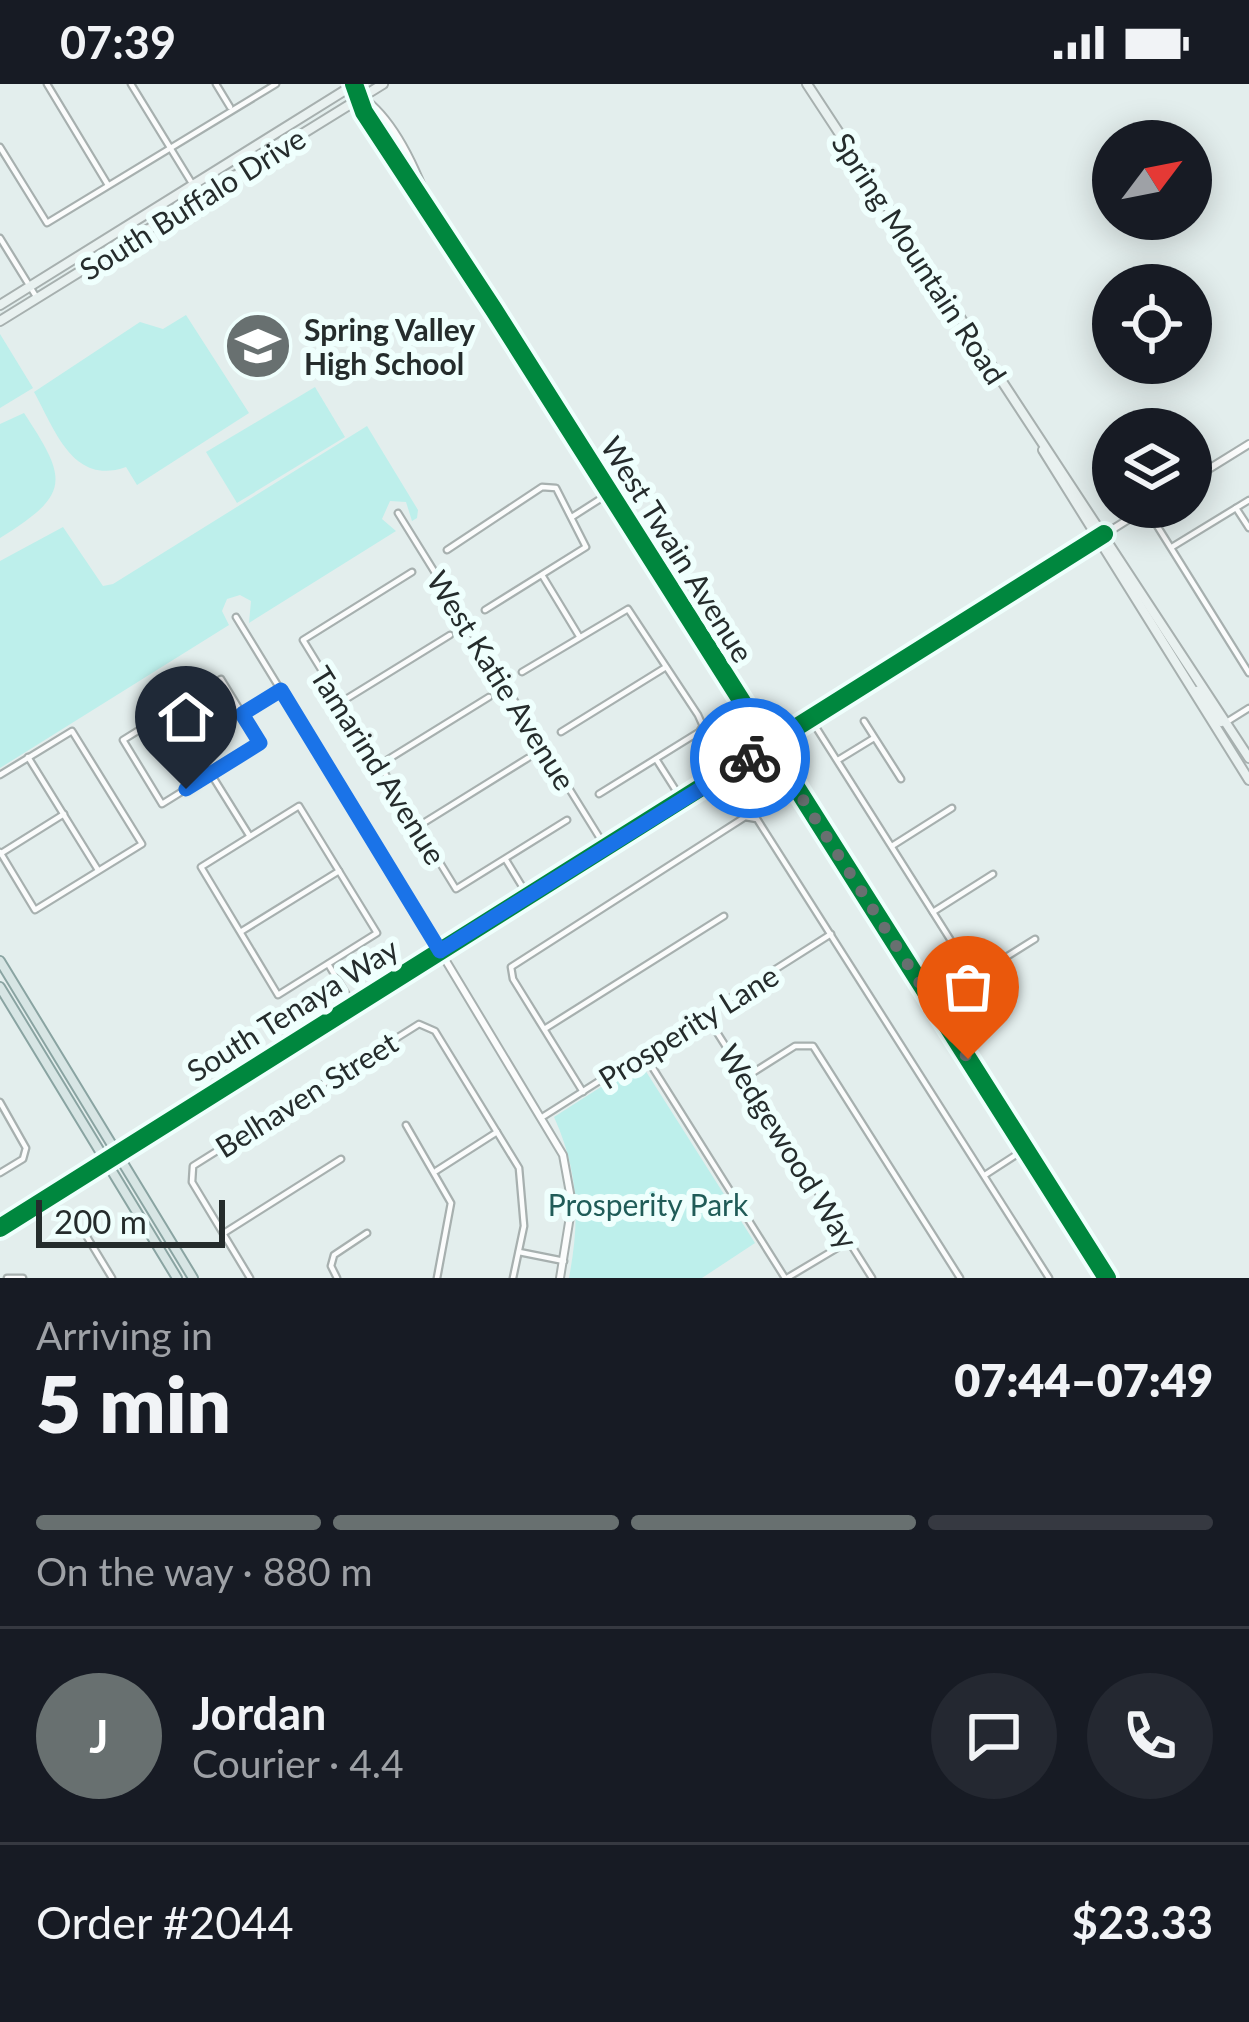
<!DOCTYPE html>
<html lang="en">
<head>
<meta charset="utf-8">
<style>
	:root { --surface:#171b24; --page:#242831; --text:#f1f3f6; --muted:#9ea1a6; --line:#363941; --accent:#687070 }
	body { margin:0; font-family:Lato,sans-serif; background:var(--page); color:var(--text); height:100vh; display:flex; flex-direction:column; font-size:45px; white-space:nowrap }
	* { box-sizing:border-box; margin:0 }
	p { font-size:39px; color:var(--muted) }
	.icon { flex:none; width:66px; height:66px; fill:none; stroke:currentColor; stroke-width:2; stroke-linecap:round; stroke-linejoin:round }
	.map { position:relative; height:1194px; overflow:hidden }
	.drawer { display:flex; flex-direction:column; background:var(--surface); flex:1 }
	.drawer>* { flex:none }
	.needle { width:78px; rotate:58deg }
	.fabs { position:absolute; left:1092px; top:36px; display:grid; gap:24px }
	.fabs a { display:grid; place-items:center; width:120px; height:120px; border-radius:50%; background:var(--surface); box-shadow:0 6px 30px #0003; font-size:60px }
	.scale { position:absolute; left:36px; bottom:30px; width:189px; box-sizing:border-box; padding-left:12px; border:6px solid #252c2c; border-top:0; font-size:33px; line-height:42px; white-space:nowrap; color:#252c2c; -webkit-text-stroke:9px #effffd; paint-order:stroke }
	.pin { position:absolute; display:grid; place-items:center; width:102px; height:102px; color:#fff; margin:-123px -51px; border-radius:50% 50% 50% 0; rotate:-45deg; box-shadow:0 0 12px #0007 }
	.pin .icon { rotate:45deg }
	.courier { position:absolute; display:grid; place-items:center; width:120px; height:120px; margin:-60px; border:9px solid #1a73e8; border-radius:50%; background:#fff; color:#222; box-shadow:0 3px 15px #0007 }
	.head em { font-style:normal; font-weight:800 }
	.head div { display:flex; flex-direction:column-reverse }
	.head { display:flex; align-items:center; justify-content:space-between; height:204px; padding:0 36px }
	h1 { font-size:78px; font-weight:800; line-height:90px }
	.bar { display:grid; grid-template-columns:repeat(4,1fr); gap:18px 12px; align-content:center; height:144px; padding:0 36px }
	.bar i { height:15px; border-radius:9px; background:var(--line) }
	.bar .active { background:var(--accent) }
	.bar p { grid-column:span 4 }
	.line { display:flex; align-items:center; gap:30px; padding:0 36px; border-top:3px solid var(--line) }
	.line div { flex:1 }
	.round { display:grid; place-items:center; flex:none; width:126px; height:126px; border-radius:63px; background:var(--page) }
	.status { display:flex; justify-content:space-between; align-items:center; height:84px; padding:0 60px; background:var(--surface); direction:ltr }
	.status svg { height:33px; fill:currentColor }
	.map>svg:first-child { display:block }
	.green { fill:#bdefeb }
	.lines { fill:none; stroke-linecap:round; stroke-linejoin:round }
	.minor-casing { stroke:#a7b0af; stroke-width:9 }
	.tertiary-casing { stroke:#a7b0af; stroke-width:10 }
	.secondary-casing { stroke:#a7b0af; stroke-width:12 }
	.primary-casing { stroke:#8aa4a2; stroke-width:12 }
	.minor { stroke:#fbfcfc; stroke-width:4.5 }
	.tertiary { stroke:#fbfcfc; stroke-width:6 }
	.secondary { stroke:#e9f1f0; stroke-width:8 }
	.primary { stroke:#d7e5e4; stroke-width:8 }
	.cycleway-casing { stroke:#effffd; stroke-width:26 }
	.cycleway { stroke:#00873e; stroke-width:18 }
	.done { stroke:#687070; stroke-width:12; stroke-dasharray:0 21.6 }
	.route { stroke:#1a73e8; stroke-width:15 }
	.labels { text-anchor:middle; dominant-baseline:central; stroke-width:12; stroke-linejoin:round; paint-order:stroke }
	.street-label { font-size:30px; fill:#252c2c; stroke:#effffd }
	.poi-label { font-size:30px; font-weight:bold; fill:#252c2c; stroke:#effffd; text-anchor:start }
	.park-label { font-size:30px; fill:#205c58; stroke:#effffd }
</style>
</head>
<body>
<div class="status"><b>07:39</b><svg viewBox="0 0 49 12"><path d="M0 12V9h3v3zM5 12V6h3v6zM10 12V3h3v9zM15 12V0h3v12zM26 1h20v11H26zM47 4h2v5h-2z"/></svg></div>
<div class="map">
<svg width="1249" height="1194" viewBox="0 0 1249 1194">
	<rect width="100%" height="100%" fill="#e3eeed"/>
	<g class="green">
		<path d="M186 231 249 329 137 401 126 383C73 402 55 346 34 308L140 238 163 245Z"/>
		<polygon points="0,250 33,304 0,324"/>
		<polygon points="315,303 345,353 237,419 206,368"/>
		<path d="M24 329C68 396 71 410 0 454V340Z"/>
		<polygon points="367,342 418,426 417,434 412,437 406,418 390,417 382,435 396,447 249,539 251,517 240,511 227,515 222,527 229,541 0,684 0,477 63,443 103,502 113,500"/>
		<path d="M640 978 755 1159 702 1194H569C580 1135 579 1088 554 1033Z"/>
	</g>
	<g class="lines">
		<g class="minor-casing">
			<g id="minor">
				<polyline points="47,0 108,101"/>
				<polyline points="131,0 201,114"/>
				<polyline points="216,0 230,23"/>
				<polyline points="0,63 47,139 276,0"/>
				<polyline points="0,154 37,214"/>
				<polyline points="1236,424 1249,444"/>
				<polyline points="398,429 606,764"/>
				<polyline points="572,433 608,410"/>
				<polyline points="1156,440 1249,589"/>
				<polyline points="1172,463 1249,416"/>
				<polyline points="447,466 542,403 556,404 586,463 485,526"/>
				<polyline points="412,488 303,556 456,805 567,736"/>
				<polyline points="542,491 579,552"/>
				<polyline points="236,533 440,866"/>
				<polyline points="522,588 628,525 698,631 703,642 699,648 599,710"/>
				<polygon points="221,595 260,659 162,720 123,656"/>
				<polyline points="343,617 450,551"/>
				<polyline points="242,630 281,606"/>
				<polyline points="812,637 974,893"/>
				<polyline points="864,637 901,695"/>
				<polyline points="1225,639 1249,624"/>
				<polyline points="561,648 666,583"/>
				<polyline points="28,673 98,786"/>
				<polyline points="656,675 682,716"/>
				<polyline points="838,676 874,654"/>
				<polyline points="379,681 489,613"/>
				<polyline points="211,690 249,751"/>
				<polyline points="0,691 72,647 142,760 35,826 0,768"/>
				<polygon points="299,722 377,849 278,911 201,783"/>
				<polyline points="417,743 528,674"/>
				<polyline points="892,762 952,724"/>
				<polyline points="0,770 64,730"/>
				<polyline points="506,776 528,812"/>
				<polyline points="933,828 993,790"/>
				<polyline points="242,847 339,787"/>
				<polyline points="328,880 353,921"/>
				<polyline points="933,919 1035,855"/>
				<polyline points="706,931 872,1194"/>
				<polyline points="546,944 724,832"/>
				<polyline points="644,970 785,1194"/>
				<polyline points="746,993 795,962 813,962 960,1194"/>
				<polyline points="583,1008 513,895 511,883 745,733 757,735 1049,1194"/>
				<polyline points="0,1018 26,1064 23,1075 0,1089"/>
				<polyline points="544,1032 831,850"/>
				<polyline points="406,1041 451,1119 437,1194"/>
				<polyline points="436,1087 497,1048"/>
				<polyline points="985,1091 1025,1065"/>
				<polyline points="84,1148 112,1194"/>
				<polyline points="224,1149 341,1075"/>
				<polyline points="519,1168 564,1177"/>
				<polyline points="7,1194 23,1194"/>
				<polyline points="250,1194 192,1098 193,1082 419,940 435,947 519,1084 524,1142 513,1194"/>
				<polyline points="337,1194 331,1182 334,1171 367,1149"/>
				<polyline points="787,1194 849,1157"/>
			</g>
		</g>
		<g class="tertiary-casing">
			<g id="tertiary">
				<polyline points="354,0 364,28 494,226 1107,1194"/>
				<path d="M362 13C395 36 418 89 431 126"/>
				<polyline points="1191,396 1249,360"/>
				<polyline points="440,867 563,1071 572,1120 560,1194"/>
				<polyline points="0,1144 1148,423"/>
			</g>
		</g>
		<g class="secondary-casing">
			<g id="secondary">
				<polyline points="807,0 1249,674"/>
				<polyline points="0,221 355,0"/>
				<polyline points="0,237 383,0"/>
				<polyline points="1043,366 1249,696"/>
				<polyline points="1197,607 1221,638"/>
			</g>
		</g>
		<g class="primary-casing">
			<g id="primary">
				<polyline points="0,877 193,1194"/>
				<polyline points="0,903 177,1194"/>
			</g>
		</g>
		<use href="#minor" class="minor"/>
		<use href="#tertiary" class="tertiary"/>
		<use href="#secondary" class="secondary"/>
		<use href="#primary" class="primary"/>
		<g class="cycleway-casing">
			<g id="cycleway">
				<polyline points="354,0 364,28 494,226 1107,1194"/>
				<polyline points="0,1144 1104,450"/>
			</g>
		</g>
		<use href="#cycleway" class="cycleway"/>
	</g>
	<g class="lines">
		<polyline class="done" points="750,674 768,662 774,670 968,975"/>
		<polyline class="route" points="186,705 260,659 242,630 281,606 440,867 750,674"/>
	</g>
	<defs>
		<g id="school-disc" transform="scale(3.45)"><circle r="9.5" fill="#687070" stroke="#effffd"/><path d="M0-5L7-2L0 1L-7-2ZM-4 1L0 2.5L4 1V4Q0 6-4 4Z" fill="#fff"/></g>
	</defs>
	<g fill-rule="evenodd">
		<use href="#school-disc" x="258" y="262"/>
	</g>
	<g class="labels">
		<g class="street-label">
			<text transform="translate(192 119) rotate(-32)">South Buffalo Drive</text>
			<text transform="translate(920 174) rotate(57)">Spring Mountain Road</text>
			<text transform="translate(678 465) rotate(58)">West Twain Avenue</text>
			<text transform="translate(502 596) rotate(58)">West Katie Avenue</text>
			<text transform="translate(379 681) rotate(58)">Tamarind Avenue</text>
			<text transform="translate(292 925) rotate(-32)">South Tenaya Way</text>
			<text transform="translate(688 942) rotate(-32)">Prosperity Lane</text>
			<text transform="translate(306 1010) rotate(-32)">Belhaven Street</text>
			<text transform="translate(789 1062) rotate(58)">Wedgewood Way</text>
		</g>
		<g class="poi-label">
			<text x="304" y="245">Spring Valley<tspan x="304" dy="34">High School</tspan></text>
		</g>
		<g class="park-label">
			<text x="648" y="1120">Prosperity Park</text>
		</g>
	</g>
</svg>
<div class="fabs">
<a><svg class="needle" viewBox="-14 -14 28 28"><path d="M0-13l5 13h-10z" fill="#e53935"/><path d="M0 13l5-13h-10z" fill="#9ea1a6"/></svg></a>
<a><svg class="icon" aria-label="locate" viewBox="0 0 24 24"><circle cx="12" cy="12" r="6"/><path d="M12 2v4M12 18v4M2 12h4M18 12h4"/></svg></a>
<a><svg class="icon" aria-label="layers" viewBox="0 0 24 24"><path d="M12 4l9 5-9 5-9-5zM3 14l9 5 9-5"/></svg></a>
</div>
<div class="scale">200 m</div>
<div class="pin" style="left:968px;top:975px;background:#ea580c"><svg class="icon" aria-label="bag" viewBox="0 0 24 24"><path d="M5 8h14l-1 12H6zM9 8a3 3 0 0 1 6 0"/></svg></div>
<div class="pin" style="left:186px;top:705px;background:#1f2937"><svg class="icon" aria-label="home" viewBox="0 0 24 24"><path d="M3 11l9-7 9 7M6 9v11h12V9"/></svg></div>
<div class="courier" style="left:750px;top:674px"><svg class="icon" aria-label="bike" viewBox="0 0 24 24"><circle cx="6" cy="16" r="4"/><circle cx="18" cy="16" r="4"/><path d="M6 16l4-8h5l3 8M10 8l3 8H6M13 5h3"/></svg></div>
</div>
<section class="drawer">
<div class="head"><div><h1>5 min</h1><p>Arriving in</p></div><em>07:44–07:49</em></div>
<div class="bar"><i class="active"></i><i class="active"></i><i class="active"></i><i></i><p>On the way · 880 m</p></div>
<div class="line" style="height:216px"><b class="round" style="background:var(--accent);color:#fff">J</b><div><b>Jordan</b><p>Courier · 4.4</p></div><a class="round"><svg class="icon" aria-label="chat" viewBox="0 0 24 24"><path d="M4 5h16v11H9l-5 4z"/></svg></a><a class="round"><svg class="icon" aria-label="phone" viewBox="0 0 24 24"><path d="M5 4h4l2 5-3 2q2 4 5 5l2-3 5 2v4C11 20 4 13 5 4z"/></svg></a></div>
<div class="line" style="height:156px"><div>Order #2044</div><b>$23.33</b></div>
</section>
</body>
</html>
